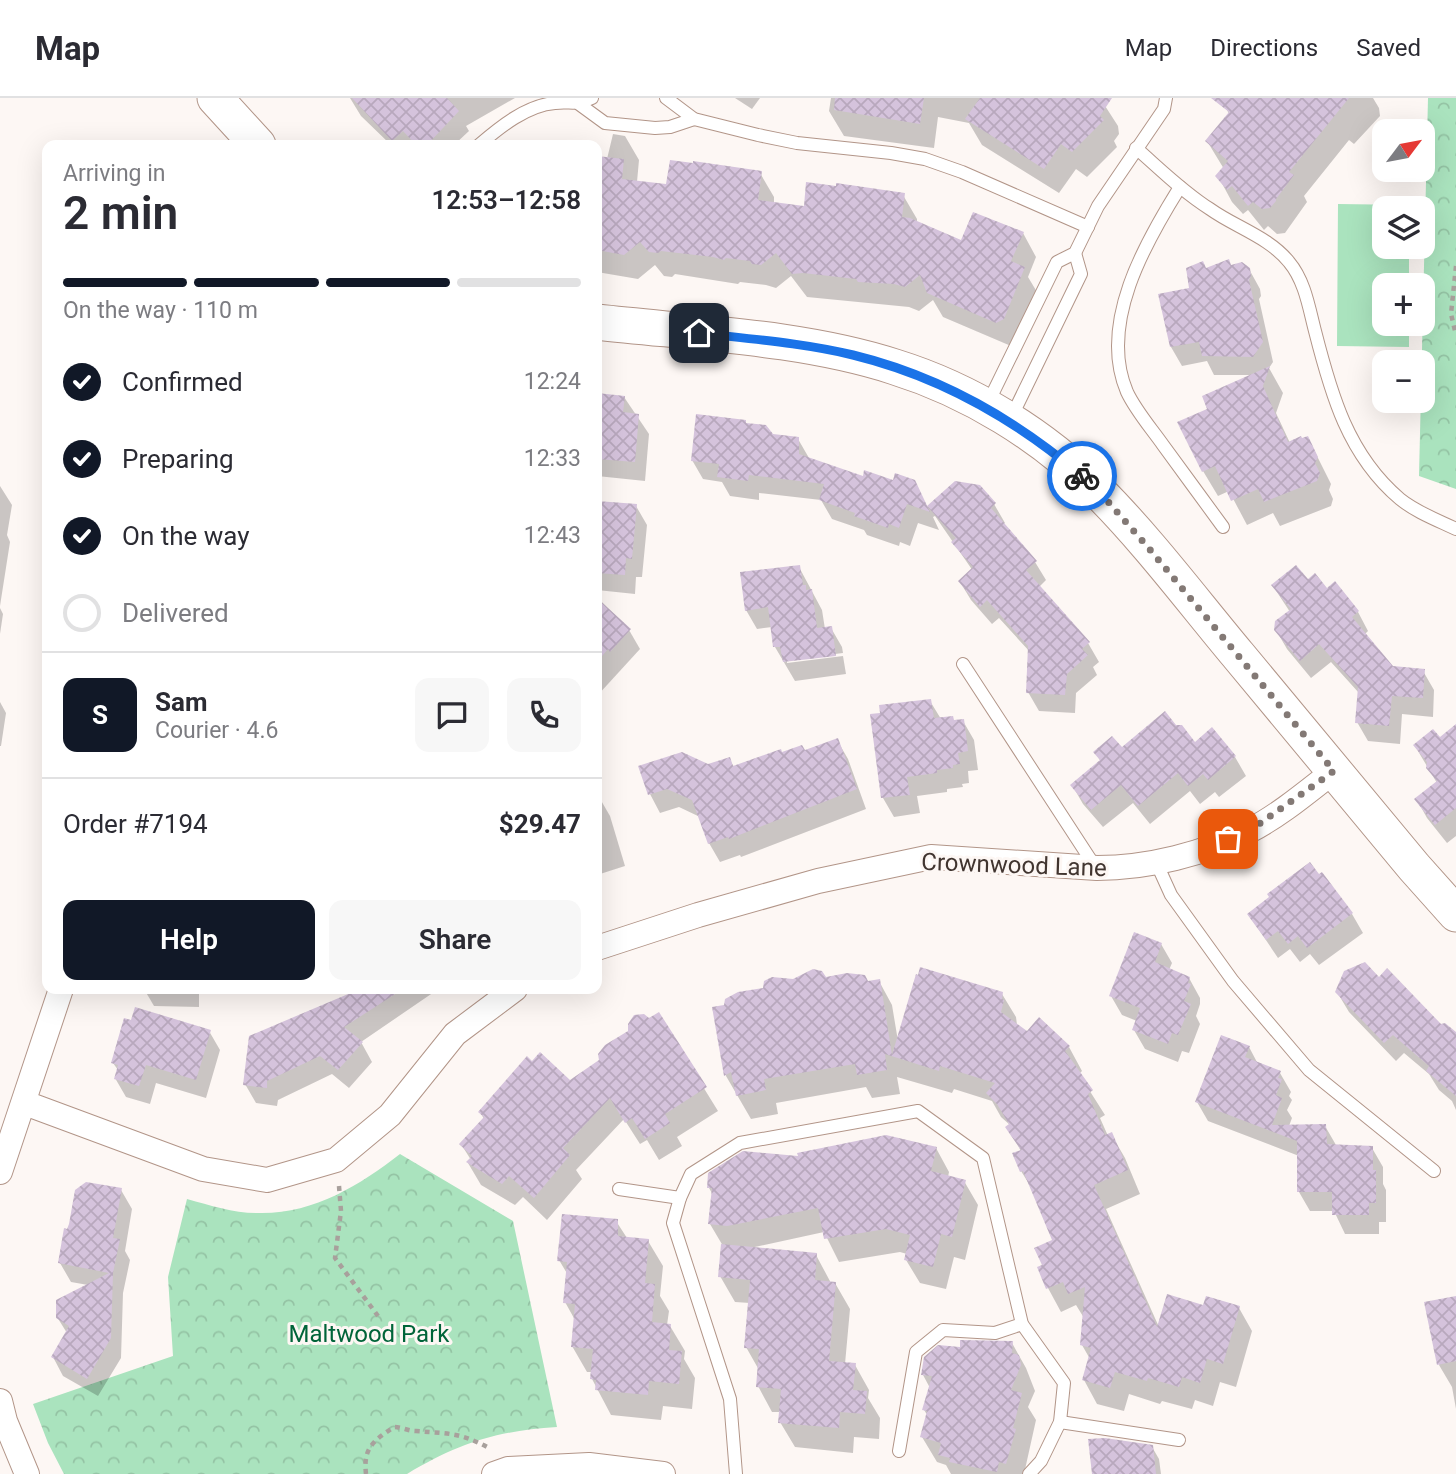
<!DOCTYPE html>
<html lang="en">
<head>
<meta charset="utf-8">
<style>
	:root { --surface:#fff; --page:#f7f7f7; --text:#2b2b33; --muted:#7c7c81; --line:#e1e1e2; --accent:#111827 }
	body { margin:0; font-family:Roboto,sans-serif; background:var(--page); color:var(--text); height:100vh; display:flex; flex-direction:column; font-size:26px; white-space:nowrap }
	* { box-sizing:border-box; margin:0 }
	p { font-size:23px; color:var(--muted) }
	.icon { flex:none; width:38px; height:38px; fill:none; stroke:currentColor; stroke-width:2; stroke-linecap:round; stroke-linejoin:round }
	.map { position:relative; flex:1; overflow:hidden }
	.side { position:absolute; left:42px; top:42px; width:560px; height:854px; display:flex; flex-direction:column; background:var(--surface); border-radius:14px; box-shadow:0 7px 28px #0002 }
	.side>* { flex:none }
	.needle { width:46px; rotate:58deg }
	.fabs { position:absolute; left:1372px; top:21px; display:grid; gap:14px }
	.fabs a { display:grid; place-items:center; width:63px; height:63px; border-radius:14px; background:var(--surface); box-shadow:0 7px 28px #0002; font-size:35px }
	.pin { position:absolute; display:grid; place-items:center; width:60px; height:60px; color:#fff; margin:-30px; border-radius:14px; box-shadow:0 4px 10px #0006 }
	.courier { position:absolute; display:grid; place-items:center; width:70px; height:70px; margin:-35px; border:5px solid #1a73e8; border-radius:50%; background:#fff; color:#222; box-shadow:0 2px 9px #0007 }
	.headline em { font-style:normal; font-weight:600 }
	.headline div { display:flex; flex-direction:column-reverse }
	.headline { display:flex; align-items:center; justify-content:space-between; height:119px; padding:0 21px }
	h1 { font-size:46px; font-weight:600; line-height:52px }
	.bar { display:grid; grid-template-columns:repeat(4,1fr); gap:10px 7px; align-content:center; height:84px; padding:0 21px }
	.bar i { height:9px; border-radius:5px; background:var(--line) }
	.bar .selected { background:var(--accent) }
	.bar p { grid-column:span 4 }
	.line { display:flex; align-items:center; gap:18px; padding:0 21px; border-top:2px solid var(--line) }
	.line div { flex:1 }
	.round { display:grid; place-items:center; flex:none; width:74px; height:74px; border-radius:14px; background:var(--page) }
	ol { padding:0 21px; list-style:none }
	li { display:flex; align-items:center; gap:21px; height:77px }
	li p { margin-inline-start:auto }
	li .icon { padding:7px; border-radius:50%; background:var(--accent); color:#fff; stroke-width:4 }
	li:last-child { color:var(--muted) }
	li i { width:38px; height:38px; border:4px solid var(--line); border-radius:50% }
	.button { display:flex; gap:14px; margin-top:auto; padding:14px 21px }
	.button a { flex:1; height:80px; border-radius:14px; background:var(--accent); color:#fff; font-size:28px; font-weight:600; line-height:80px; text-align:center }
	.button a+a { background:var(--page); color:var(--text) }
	header { display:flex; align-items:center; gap:42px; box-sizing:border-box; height:98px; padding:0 35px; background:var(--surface); border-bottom:2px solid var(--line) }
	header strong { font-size:33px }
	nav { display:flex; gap:38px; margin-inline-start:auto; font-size:24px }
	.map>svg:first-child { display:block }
	.green { fill:#aae3be }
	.park { fill:url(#park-crowns) }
	.shadow { fill:#0003 }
	.building { fill:url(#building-cross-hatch) }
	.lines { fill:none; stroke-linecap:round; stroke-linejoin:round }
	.lane-casing { stroke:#b29588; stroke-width:14 }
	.street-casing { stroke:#b29588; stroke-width:26 }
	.secondary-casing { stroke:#b29588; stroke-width:37 }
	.path { stroke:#a8a09c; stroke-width:4.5; stroke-dasharray:5 5; stroke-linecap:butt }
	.lane { stroke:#fff; stroke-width:12 }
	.street { stroke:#fff; stroke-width:24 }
	.secondary { stroke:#fff; stroke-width:35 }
	.done { stroke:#837975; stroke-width:7; stroke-dasharray:0 12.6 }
	.route { stroke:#1a73e8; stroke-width:9 }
	.labels { text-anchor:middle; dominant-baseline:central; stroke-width:6; stroke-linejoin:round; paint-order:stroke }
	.street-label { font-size:24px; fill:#413530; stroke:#fdf7f4 }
	.park-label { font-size:24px; fill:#006439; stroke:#fdf7f4 }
</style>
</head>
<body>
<header>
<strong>Map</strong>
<nav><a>Map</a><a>Directions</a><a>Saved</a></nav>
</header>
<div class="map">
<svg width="1456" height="1376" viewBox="0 0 1456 1376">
	<defs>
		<pattern id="park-crowns" width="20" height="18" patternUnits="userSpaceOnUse" patternTransform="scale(1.75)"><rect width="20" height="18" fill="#aae3be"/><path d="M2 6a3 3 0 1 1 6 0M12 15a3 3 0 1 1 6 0" fill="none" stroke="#94c3a4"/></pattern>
		<pattern id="building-cross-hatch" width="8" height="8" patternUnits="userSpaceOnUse" patternTransform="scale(1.75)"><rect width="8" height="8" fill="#d5c3dc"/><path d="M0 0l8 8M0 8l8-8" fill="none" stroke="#b8a8bd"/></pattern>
	</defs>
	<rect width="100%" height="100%" fill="#fdf7f4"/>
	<polygon class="green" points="1338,106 1410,107 1410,110 1384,110 1384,149 1409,149 1409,187 1384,187 1384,226 1409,226 1409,249 1337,248"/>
	<g class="park">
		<polygon points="1428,0 1456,0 1456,391 1419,378"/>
		<path d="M400 1056 513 1123 557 1329C496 1333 459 1345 407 1376H64L48 1345 33 1306 173 1258 168 1179 187 1101C212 1108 237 1116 262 1115 315 1115 360 1087 400 1056Z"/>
	</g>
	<g class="shadow">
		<polygon points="350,0 515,0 466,28 469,33 454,47 391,47 361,18"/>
		<polygon points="735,0 760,0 752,11"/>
		<polygon points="831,0 1100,0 1118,28 1119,36 1114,43 1117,49 1087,79 1076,71 1059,95 982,47 969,25 938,19 934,50 844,38 829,13"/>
		<polygon points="1234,0 1373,0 1379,10 1380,18 1354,46 1349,42 1304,98 1307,104 1285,135 1277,136 1268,128 1264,132 1248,112 1243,116 1232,104 1218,78 1224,71 1207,43 1229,16 1226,10"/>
		<polygon points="613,36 625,38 639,62 637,84 668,88 760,75 774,99 774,106 805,110 903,97 917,121 917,125 962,144 1023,135 1036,159 1028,179 1037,194 1011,248 943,219 933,202 919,213 909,209 807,199 791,178 776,190 766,187 740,184 738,186 675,176 672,179 664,178 655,167 638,181 597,174 597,60 607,61"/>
		<polygon points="1231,168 1249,171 1260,191 1261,198 1259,201 1273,264 1269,270 1283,295 1276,315 1290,345 1308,340 1331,386 1329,392 1333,401 1331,408 1280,428 1273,415 1247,427 1229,393 1218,398 1203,373 1209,312 1254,277 1214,277 1207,263 1182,268 1171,249 1192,192 1206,172"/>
		<polygon points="597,297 624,299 649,336 645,383 597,378"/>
		<polygon points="747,326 772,338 798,341 809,360 928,409 956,385 994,406 1005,425 1003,427 1035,464 1046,482 1039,489 1088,545 1099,564 1093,569 1097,577 1076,595 1075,615 1039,613 1028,594 1030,554 999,520 992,526 971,502 960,484 973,473 935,418 933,419 939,432 918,425 910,448 900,444 899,448 867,437 864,432 832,421 821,402 759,395 759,402 730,398 722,384 703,381 692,362"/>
		<polygon points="0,388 12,407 7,437 10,444 0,508"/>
		<polygon points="598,404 636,408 647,427 642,479 636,479 635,496 597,492"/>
		<polygon points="799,469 822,512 825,531 831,530 842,549 843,555 787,562 787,565 843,558 846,576 795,583 775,549 772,529 757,531 746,512"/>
		<polygon points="1307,484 1327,492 1334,486 1358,514 1368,533 1364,537 1392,570 1423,573 1434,592 1433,619 1402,616 1400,646 1368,643 1357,624 1359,595 1331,564 1311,580 1287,551 1276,532 1290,514 1273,488"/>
		<polygon points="597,499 629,532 640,551 597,598"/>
		<polygon points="0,510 3,516 0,536"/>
		<polygon points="930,603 941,621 963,623 974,642 978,672 968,673 969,685 962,686 963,689 947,691 947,694 917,698 920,715 894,719 883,700"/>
		<polygon points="0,604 6,615 1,648 0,648"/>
		<polygon points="1212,632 1235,659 1246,678 1219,699 1215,694 1200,706 1190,693 1150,726 1133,705 1103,729 1083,706 1072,687 1101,664 1095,654 1195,646"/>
		<polygon points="1456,637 1456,738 1447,745 1427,720 1417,702 1437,685 1415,648"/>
		<polygon points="837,642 848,661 866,711 741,759 740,757 720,764 709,745 700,719 679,709 660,715 650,696 729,661 734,669 805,654"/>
		<polygon points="599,699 610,718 625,768 597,777 597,700"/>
		<polygon points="1352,816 1363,835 1319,867 1310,856 1300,864 1290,851 1278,860 1249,817"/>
		<polygon points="1161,846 1172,865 1169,872 1189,880 1200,900 1200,906 1196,918 1200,926 1189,955 1182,953 1178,964 1145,951 1134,932 1137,923 1122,917 1111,898"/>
		<polygon points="825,881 868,885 879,883 892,907 898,943 1002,896 1016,919 1017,927 1027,935 1039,921 1069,949 1082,973 1079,976 1105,1017 1100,1020 1108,1038 1111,1036 1125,1060 1140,1096 1106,1111 1159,1229 1204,1210 1239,1210 1252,1233 1236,1289 1220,1284 1213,1308 1195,1302 1192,1311 1162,1303 1160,1306 1129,1296 1124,1313 1097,1306 1084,1282 1090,1261 1082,1247 1084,1220 1076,1207 1061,1214 1048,1190 1044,1168 1054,1143 1034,1094 1021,1073 1021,1053 1007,1029 1010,1027 1001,1019 992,1003 954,991 952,995 897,979 900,996 872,1000 866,989 776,1005 778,1016 751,1021 726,978 714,911 794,883"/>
		<polygon points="1378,881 1440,927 1456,936 1456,1012 1452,1003 1439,992 1429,976 1404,955 1396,963 1349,914 1337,894"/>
		<polygon points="144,891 199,891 199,909 154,908"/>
		<polygon points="347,891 437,892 361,944 372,964 349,990 332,976 278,1002 277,1008 256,1005 245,986 351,897"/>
		<polygon points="658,916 718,1013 677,1039 682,1048 659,1062 647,1042 640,1046 624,1021 576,1072 582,1081 547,1122 523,1099 515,1107 481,1087 468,1065 471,1062 461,1046 484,1021 480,1014 570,984 601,963"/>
		<polygon points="209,933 220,952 206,1000 156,985 150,1006 126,999 115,980 118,972 113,965"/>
		<polygon points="1249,949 1258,966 1280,975 1291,994 1289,998 1292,1002 1287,1012 1292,1020 1289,1028 1325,1028 1336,1047 1372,1050 1383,1069 1383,1086 1386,1092 1386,1124 1379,1124 1379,1136 1345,1136 1334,1113 1310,1113 1299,1094 1299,1058 1208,1023 1197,1004"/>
		<polygon points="936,1050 949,1074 948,1079 964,1083 978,1107 965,1162 954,1159 946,1191 920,1185 906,1162 907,1156 900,1154 839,1164 824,1134 750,1150 816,1157 831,1185 835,1185 850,1211 845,1266 855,1267 869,1292 868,1300 880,1320 879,1341 854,1339 853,1355 795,1349 780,1324 781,1314 772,1314 758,1288 759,1272 746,1249 750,1205 735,1204 720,1178 723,1148 710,1126 713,1097 709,1090 800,1060"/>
		<polygon points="121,1092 132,1111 125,1153 130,1162 123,1195 121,1260 98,1298 63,1278 53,1259 67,1235 57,1219 88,1187 71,1184 60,1165"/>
		<polygon points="616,1123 627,1140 648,1143 663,1168 660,1198 669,1213 667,1227 670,1228 685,1253 684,1261 695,1280 692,1311 663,1308 661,1322 611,1317 592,1281 592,1274 587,1274 572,1248 575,1222 565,1204 568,1177 559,1162"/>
		<polygon points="1456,1199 1456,1311 1452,1289 1439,1267"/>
		<polygon points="1012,1245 1026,1270 1035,1293 1028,1309 1036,1322 1024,1376 951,1376 946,1367 937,1364 922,1339 928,1318 924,1312 930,1290 923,1277 962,1250"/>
		<polygon points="1152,1349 1159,1361 1161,1376 1093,1376"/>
	</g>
	<g class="building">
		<polygon points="352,0 447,0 459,13 427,47 416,47 403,33 392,43"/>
		<polygon points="835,0 924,0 920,26 834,12"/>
		<polygon points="980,0 1112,0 1100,18 1104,22 1072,54 1061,46 1044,71 965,21"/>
		<polygon points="1211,0 1349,0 1289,74 1294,77 1276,101 1276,103 1270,110 1262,111 1253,104 1248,108 1232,88 1227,92 1215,78 1228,63 1205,43 1229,14"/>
		<polygon points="597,58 624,61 622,81 666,86 670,62 693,65 693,63 762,73 758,102 804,108 806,84 836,88 836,85 905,95 902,119 910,120 961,142 973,114 1024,134 1011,163 1025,169 1004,221 996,225 927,195 920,177 905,189 894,186 858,184 856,181 803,175 792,176 776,155 761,167 752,166 750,163 726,160 724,162 713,159 661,153 658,155 649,154 640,144 624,157 597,152"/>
		<polygon points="1229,161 1231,167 1242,164 1250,170 1251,178 1249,182 1263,244 1253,259 1202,258 1199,244 1170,249 1158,196 1189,190 1186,170 1203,163 1206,170"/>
		<polygon points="1270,268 1263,288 1288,344 1301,338 1302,340 1308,338 1318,359 1315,365 1320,375 1317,383 1264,404 1258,391 1231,403 1215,368 1202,374 1177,324 1207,311 1202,298"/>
		<polygon points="597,295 625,298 623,314 639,316 635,364 597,361"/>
		<polygon points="696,316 746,322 746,325 766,327 773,336 799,339 799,356 863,378 864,372 893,382 895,375 915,382 930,414 907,406 899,430 889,426 888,430 854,418 855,415 819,402 824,386 749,377 748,383 717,379 719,366 691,363"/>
		<polygon points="955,383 980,387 996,405 991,410 1037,463 1026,472 1090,544 1082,551 1088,557 1067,576 1065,597 1026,595 1028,548 987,502 980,509 958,483 973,469 951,444 956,440 927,408"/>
		<polygon points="597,403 637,406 632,461 626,460 625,477 597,475"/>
		<polygon points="800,467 803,487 806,487 806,492 812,491 817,530 832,528 836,558 783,564 780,549 773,549 768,509 745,513 740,474"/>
		<polygon points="1296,467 1308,481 1315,475 1327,490 1335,483 1359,513 1352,519 1393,568 1425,571 1423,600 1392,598 1389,628 1355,625 1358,589 1319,546 1300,563 1274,532 1275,523 1291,511 1271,487"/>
		<polygon points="597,500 631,531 610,554 608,551 597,564"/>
		<polygon points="931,601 934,620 953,618 954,622 964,621 968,653 958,655 960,666 953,667 953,670 937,672 937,675 907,679 910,697 881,700 870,616 880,615 879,607"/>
		<polygon points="1165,613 1176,627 1182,627 1195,644 1212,629 1236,658 1208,682 1203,676 1188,688 1178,675 1138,708 1121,687 1091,712 1070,687 1100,662 1093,654 1112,638 1122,649"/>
		<polygon points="1456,626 1456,710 1435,727 1414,701 1437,683 1426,670 1427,664 1413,647 1433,631 1440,639"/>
		<polygon points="838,640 857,691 729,741 728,739 708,746 692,702 667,691 648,697 638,668 682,654 708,666 730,659 733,668 781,651 782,654 802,647 805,652"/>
		<polygon points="1310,764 1319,776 1322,774 1353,815 1307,850 1298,838 1288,846 1278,833 1266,842 1247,816 1269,799 1267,796"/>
		<polygon points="1134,834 1162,845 1155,864 1190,879 1188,885 1191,886 1184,903 1191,906 1178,937 1172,935 1168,946 1132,932 1140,910 1109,898"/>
		<polygon points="1365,864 1379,879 1387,870 1441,926 1445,925 1456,934 1456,998 1426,973 1429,968 1393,937 1384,945 1335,894 1344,873"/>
		<polygon points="920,869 1003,894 1002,901 1004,902 1001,914 1027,933 1039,919 1070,948 1065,953 1093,992 1088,996 1105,1037 1112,1034 1128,1072 1094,1087 1157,1229 1167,1196 1203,1207 1206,1198 1240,1208 1223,1266 1207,1261 1200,1285 1182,1279 1179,1289 1148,1280 1147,1283 1115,1274 1110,1290 1082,1282 1091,1250 1080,1247 1085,1189 1068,1196 1063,1184 1046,1191 1037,1169 1042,1167 1034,1150 1052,1142 1023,1073 1020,1074 1012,1055 1021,1052 1005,1029 1009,1026 997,1006 986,995 995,985 940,968 939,973 885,956 887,972 857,977 855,966 764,981 766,992 736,998 731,974 724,978 712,909 724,907 725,901 738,894 763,890 764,883 772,879 793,881 813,871 822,873 826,879 847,875 865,877 868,883 880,881 892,957 916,876 918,877"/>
		<polygon points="360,891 403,891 344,929 363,944 338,972 320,958 267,983 267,990 243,987 249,938"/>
		<polygon points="135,909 211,932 196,982 146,967 139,988 114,981 118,967 111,965 124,920 131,922"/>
		<polygon points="659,914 707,989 665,1016 670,1025 645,1041 632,1020 625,1025 610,1000 563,1050 570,1057 534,1100 509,1078 502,1086 466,1064 472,1058 459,1046 484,1019 478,1014 527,958 532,963 540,954 570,982 599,962 598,956 605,947 628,933 628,926 634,917 644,916 649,920"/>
		<polygon points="1221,937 1250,948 1245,959 1281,973 1278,980 1282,981 1276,997 1282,1000 1272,1027 1326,1026 1327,1046 1373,1048 1373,1072 1376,1072 1376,1105 1369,1105 1369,1117 1332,1117 1332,1094 1297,1094 1297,1043 1195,1004"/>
		<polygon points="886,1037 937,1049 931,1073 966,1082 952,1139 941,1136 933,1169 904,1162 910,1137 886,1131 824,1141 818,1110 727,1128 708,1126 712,1090 707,1090 708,1075 743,1053 798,1058 797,1055"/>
		<polygon points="86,1084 122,1090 113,1140 120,1141 113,1175 111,1240 87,1281 51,1259 69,1228 56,1220 56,1202 109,1175 58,1165 64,1130 67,1131 69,1126 75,1092"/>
		<polygon points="562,1116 618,1121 618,1138 649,1141 645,1185 655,1186 652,1224 671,1226 669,1252 682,1253 679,1286 649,1283 648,1297 595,1292 596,1282 590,1281 593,1251 571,1249 575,1206 563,1205 567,1164 557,1163"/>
		<polygon points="721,1146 817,1155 815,1182 836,1184 829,1263 856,1265 853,1292 867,1293 865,1316 840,1314 839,1330 778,1325 781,1291 756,1289 759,1251 744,1250 750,1182 718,1179"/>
		<polygon points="1456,1198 1456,1263 1437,1267 1424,1204"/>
		<polygon points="960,1242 1013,1243 1012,1255 1019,1257 1021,1267 1011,1292 1022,1295 1013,1330 1016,1331 1006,1366 999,1364 997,1374 949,1364 950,1360 938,1357 941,1345 920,1339 927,1313 922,1312 932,1278 921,1277 924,1259 938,1247 960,1249"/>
		<polygon points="1105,1340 1153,1347 1156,1376 1092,1376 1088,1341"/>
	</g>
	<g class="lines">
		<g class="lane-casing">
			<g id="lane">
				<polyline points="666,0 694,21 758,37 797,45 891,55 925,61 962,74 1088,129"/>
				<polyline points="579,6 605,25 655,30 670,29 694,21"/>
				<path d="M479 47C500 29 527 7 555 5 571 3 576 8 592 0"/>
				<path d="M1136 50C1160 71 1183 94 1210 111 1235 129 1269 139 1289 164 1305 183 1309 210 1315 233 1331 296 1348 357 1400 401 1416 414 1437 422 1456 431"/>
				<path d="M1180 89C1145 145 1098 226 1127 294 1136 313 1151 330 1163 347 1183 374 1203 402 1223 429"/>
				<polyline points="987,307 1057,164 1075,155 1098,108 1164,11 1166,0"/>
				<polyline points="1011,320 1081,176 1075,155"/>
				<polyline points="963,566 1096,770"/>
				<polyline points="1156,764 1171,797 1233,883 1309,972 1434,1073"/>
				<polyline points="619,1091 680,1100"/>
				<polyline points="1060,1324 1179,1342"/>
				<polyline points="899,1353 916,1254 943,1232 995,1235 1022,1226"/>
				<polyline points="736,1376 730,1301 673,1125 680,1100 691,1076 740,1045 918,1013 983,1060 1022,1226 1064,1285 1060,1324 1041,1363 1029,1376"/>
			</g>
		</g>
		<g class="street-casing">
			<g id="street">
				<path d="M597 850 698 817 818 783 931 759 1097 770C1148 770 1204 756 1249 733 1280 717 1307 694 1334 673"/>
				<polyline points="25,1005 203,1071 267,1082 336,1062 390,1017 455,936 515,891"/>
				<polyline points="0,1074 61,891"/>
				<polyline points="0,1303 5,1323 27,1376"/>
				<polyline points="494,1376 508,1371 589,1367 663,1376"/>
			</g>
		</g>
		<g class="secondary-casing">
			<g id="secondary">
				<polyline points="215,0 258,47"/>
				<path d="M597 224C693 235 803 239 895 269 969 292 1043 337 1097 392 1148 443 1192 502 1238 557 1297 628 1356 699 1414 769L1456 816"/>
			</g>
		</g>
		<g class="path">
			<polyline points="1456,168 1451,216 1456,237"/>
			<polyline points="339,1088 341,1113 335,1160 378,1218"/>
			<path d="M366 1376C363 1350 373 1343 394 1329 402 1329 408 1333 416 1333 451 1336 459 1334 491 1351"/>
		</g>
		<use href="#lane" class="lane"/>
		<use href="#street" class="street"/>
		<use href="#secondary" class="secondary"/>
	</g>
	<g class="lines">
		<polyline class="done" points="1082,378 1096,390 1147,448 1334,673 1249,733 1228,741"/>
		<path class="route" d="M699 235C750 241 803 245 853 257 939 278 1015 321 1082 378"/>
	</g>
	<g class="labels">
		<g class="street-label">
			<text transform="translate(1014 767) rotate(2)">Crownwood Lane</text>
		</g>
		<g class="park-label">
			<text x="369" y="1236">Maltwood Park</text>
		</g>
	</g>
</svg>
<div class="fabs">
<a><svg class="needle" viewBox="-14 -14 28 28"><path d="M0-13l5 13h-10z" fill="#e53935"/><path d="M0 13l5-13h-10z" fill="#7c7c81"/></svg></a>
<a><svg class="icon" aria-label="layers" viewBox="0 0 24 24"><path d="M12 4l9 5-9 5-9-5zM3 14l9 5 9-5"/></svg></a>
<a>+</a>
<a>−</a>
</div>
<div class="pin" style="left:1228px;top:741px;background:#ea580c"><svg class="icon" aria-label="bag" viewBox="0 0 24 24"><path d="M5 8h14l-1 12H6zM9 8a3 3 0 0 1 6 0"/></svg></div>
<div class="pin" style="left:699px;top:235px;background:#1f2937"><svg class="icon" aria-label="home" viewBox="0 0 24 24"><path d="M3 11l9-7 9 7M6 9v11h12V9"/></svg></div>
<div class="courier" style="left:1082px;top:378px"><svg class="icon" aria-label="bike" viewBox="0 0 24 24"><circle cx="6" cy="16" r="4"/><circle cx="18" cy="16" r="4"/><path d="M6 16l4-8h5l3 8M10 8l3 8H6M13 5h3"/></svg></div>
<section class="side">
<div class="headline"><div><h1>2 min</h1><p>Arriving in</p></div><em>12:53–12:58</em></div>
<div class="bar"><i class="selected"></i><i class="selected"></i><i class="selected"></i><i></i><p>On the way · 110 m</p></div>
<ol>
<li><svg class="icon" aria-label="check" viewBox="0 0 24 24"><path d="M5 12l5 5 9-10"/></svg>Confirmed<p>12:24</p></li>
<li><svg class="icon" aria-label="check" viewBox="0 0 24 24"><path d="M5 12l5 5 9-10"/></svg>Preparing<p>12:33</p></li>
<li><svg class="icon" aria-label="check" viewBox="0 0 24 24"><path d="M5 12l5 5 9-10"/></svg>On the way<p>12:43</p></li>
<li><i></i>Delivered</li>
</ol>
<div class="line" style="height:126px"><b class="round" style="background:var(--accent);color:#fff">S</b><div><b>Sam</b><p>Courier · 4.6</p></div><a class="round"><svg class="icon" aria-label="chat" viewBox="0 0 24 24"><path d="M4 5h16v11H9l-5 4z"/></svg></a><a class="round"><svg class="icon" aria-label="phone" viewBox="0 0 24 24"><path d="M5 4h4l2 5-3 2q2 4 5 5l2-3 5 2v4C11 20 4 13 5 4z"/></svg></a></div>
<div class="line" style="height:91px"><div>Order #7194</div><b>$29.47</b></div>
<div class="button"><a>Help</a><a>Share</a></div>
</section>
</div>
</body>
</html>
